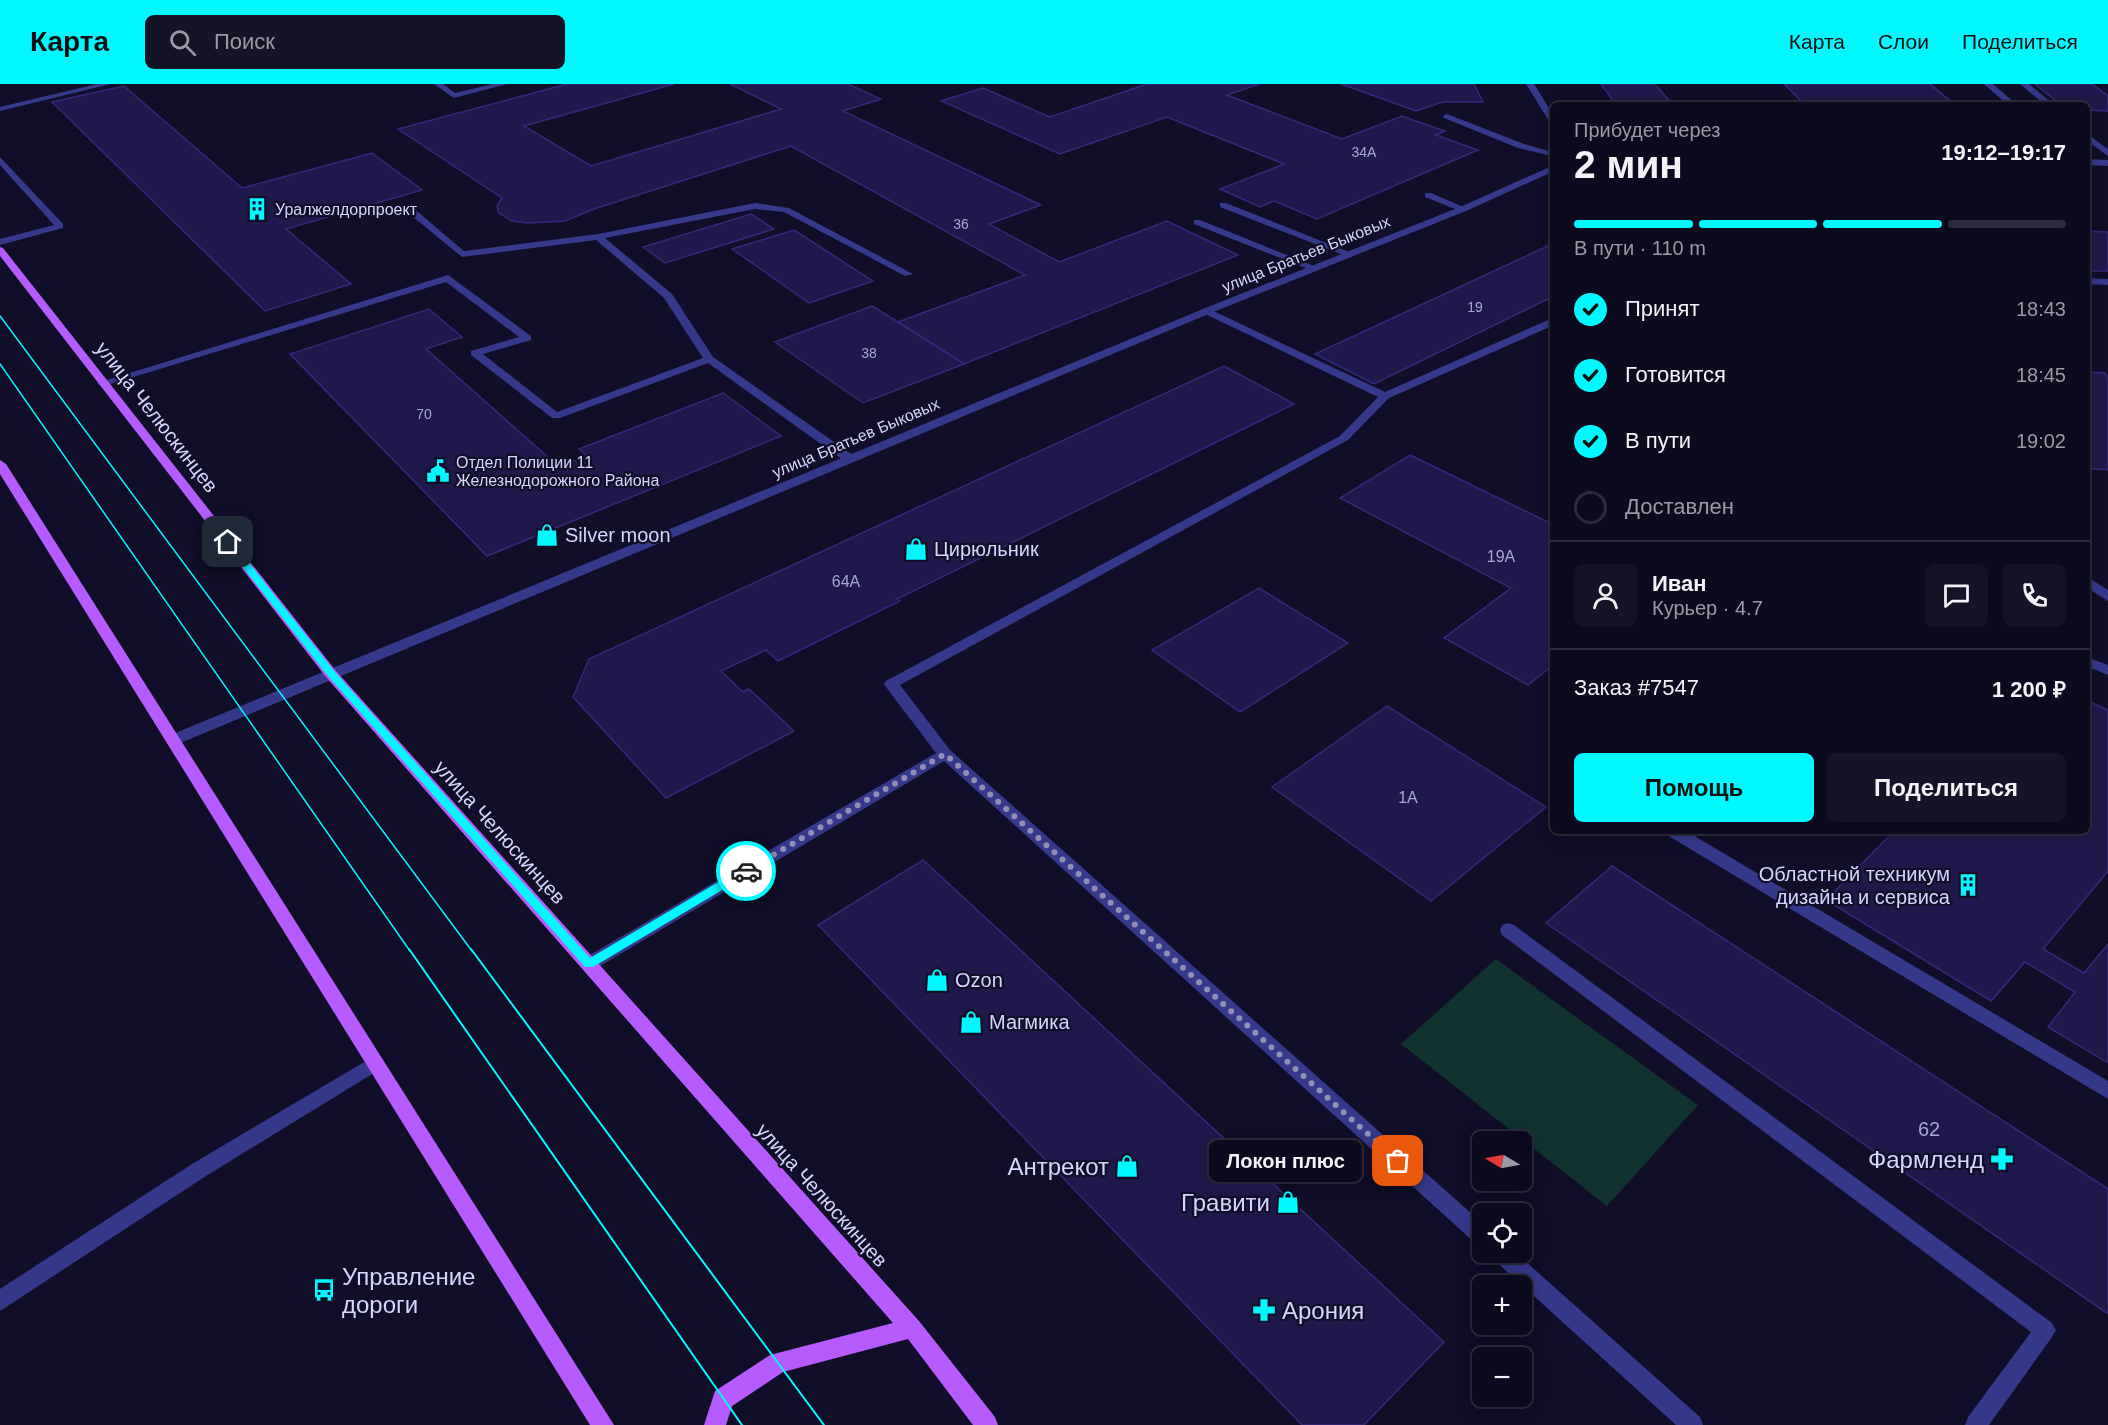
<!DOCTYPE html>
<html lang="ru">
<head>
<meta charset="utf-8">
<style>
	:root { --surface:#0c0a1e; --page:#151327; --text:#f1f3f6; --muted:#9a9aa4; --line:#2c2b3c; --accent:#01f8ff }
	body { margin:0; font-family:Arial,sans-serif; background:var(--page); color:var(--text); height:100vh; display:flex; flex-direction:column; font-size:22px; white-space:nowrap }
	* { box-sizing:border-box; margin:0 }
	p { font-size:20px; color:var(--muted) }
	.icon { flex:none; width:33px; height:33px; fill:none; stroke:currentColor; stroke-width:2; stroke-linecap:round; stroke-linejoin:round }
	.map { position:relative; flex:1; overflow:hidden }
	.drawer { position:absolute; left:1550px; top:18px; width:540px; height:732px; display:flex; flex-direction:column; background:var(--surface); border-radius:9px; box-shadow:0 3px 15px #0003,0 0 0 2px var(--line) }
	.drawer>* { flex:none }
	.needle { width:39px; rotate:280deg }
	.tools { position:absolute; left:1472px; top:1047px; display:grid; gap:12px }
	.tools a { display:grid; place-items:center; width:60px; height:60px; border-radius:9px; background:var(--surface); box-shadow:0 3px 15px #0003,0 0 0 2px var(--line); font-size:30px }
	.pin { position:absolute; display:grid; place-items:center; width:51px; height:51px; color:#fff; margin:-26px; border-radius:12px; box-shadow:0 3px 9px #0006 }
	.courier { position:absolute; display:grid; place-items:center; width:60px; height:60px; margin:-30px; border:4px solid #01f8ff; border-radius:50%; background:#fff; color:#222; box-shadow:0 2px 8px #0007 }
	.bubble { position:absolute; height:42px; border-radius:9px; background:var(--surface); box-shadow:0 3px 15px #0003,0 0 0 2px var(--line); font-size:20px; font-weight:600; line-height:42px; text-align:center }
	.overview em { font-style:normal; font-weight:600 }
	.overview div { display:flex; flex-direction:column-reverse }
	.overview { display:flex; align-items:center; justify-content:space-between; height:102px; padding:0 24px }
	h1 { font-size:39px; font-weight:600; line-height:45px }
	.bar { display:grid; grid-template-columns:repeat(4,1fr); gap:9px 6px; align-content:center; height:72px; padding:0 24px }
	.bar i { height:8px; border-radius:4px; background:var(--line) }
	.bar .selected { background:var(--accent) }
	.bar p { grid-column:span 4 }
	.line { display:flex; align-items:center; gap:15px; padding:0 24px; border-top:2px solid var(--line) }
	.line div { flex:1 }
	.round { display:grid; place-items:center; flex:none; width:63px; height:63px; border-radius:9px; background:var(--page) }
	ol { padding:0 24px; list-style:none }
	li { display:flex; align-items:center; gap:18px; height:66px }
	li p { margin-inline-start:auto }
	li .icon { padding:6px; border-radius:50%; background:var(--accent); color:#111; stroke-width:4 }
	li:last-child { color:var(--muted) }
	li i { width:33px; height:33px; border:3px solid var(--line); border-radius:50% }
	.primary-button { display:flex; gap:12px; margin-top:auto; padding:12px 24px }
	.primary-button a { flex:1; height:69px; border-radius:9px; background:var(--accent); color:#111; font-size:24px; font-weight:600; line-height:69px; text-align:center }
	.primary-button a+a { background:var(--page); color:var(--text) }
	header { display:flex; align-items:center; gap:36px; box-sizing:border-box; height:84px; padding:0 30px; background:var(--accent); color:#111 }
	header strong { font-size:28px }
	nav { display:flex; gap:33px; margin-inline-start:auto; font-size:21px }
	.search { width:420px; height:54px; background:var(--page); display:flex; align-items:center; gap:15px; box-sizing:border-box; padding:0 21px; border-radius:9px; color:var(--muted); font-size:22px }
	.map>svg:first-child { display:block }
	.green { fill:#10332f }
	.building { fill:#1f194b; stroke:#332978; stroke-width:1.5 }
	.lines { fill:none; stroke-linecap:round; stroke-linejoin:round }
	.service { fill:#36398a; fill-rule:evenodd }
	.minor { fill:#36398a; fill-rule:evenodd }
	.tertiary { fill:#36398a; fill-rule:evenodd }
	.primary { fill:#b65cff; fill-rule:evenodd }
	.tram-far1 { stroke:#01f8ff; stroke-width:1.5 }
	.tram { stroke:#01f8ff; stroke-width:2 }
	.route { fill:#01f8ff }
	.done { stroke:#918fb4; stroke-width:6; stroke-dasharray:0 10.8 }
	.labels { text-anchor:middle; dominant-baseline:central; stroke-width:4.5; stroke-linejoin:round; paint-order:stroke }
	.far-number-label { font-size:14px; fill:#a9a6d2 }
	.far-poi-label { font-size:16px; fill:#d7d5ff; stroke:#100e28; text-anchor:start }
	.far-street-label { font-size:16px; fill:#d7d5ff; stroke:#100e28 }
	.number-label { font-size:16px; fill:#a9a6d2 }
	.street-label { font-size:20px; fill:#d7d5ff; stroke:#100e28 }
	.poi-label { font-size:20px; fill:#d7d5ff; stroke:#100e28; text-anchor:start }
	.near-number-label { font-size:20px; fill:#a9a6d2 }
	.near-poi-label { font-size:24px; fill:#d7d5ff; stroke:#100e28; text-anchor:end }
</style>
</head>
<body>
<header>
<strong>Карта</strong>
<div class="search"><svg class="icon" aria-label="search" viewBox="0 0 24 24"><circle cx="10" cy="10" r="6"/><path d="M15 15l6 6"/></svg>Поиск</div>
<nav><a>Карта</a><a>Слои</a><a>Поделиться</a></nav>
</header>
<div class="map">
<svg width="2108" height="1341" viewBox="0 0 2108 1341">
	<rect width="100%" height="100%" fill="#100e28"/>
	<polygon class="green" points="1496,875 1698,1021 1607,1122 1401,960"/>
	<g class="building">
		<polygon points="567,0 674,0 524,42 591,82 781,25 730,0 848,0 881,15 843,27 1041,121 989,140 1059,178 1167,137 1238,171 964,280 898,238 1025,191 791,62 594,125 565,137 528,139 512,137 499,129 497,122 502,114 398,45"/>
		<polygon points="1147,0 1259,0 1227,11 1342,55 1402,32 1445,47 1436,51 1478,66 1317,135 1274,117 1260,123 1220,105 1284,80 1167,33 1060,70 941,17 983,4 1050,33"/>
		<polygon points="1341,0 1474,0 1483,18 1443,18 1416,27"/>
		<polygon points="1601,0 1655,0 1672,20 1697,21 1605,21 1603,18 1614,18"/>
		<polygon points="1784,0 1930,0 1955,21 1805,21"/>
		<polygon points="2035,0 2092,0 2108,12 2108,27 2086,26 2086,21 2061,21"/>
		<polygon points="124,2 242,104 372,69 422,106 286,145 351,200 265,227 52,18"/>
		<polygon points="751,130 774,145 665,179 643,163"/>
		<polygon points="794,146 873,197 809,219 732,165"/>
		<polygon points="2086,147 2108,148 2108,187 2086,187"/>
		<polygon points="1552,160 1552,213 1374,300 1315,270"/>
		<polygon points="872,222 898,238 964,280 863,319 775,258"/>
		<polygon points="429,225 462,253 426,265 559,383 587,372 579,365 723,309 781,352 487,472 290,270"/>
		<polygon points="1224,282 1294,320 897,515 900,517 778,577 766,566 721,587 743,608 749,605 794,647 666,714 573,613 589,575"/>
		<polygon points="2086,288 2105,289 2108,294 2108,386 2086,384"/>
		<polygon points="1410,371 1552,440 1552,582 1528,601 1444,554 1511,504 1340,414"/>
		<polygon points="1259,504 1348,559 1240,628 1152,566"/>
		<polygon points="2086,616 2108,626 2108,787 2043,865 2084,889 2108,860 2108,979 2048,943 2075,908 2025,878 1991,917 1826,816 1894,747 2086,747"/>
		<polygon points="1387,622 1546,723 1431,817 1272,703"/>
		<polygon points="923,776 1444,1258 1364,1341 1302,1341 818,841"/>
		<polygon points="1612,782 2108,1105 2108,1230 1546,839"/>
	</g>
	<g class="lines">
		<g class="service">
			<polygon points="97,0 111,0 0,27 0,23"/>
			<polygon points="434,0 443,0 455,9 493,0 507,0 454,14"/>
			<polygon points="1984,0 1993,0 2017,21 2008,21"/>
			<polygon points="2020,0 2029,0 2054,21 2045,21"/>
			<polygon points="1447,30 1524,60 1552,68 1552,72 1518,64 1444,34 1443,32"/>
			<polygon points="2086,49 2108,65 2108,72 2086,56"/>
			<polygon points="0,73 63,140 63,144 0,161 0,155 54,141 0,81"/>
			<polygon points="1425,109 1431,109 1468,125 1460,127 1425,113"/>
			<polygon points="755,119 789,124 913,190 905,192 784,128 755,125 605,154 672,210 713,273 854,372 854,378 846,378 708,279 560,334 552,334 471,271 471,267 519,253 446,198 107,301 99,301 97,299 448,191 531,252 531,256 483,270 557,328 703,274 664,214 596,156 462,173 406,127 406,123 412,123 464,167 598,150"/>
			<polygon points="1220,119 1226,119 1354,170 1346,172 1220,123"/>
			<polygon points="1194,136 1200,136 1319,184 1311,186 1194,140"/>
			<polygon points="2086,194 2108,195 2108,201 2086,200"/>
			<polygon points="1207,224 1385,308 1548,236 1552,235 1552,242 1389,314 1348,356 900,601 950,666 1482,1139 1482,1161 1475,1159 944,677 595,885 589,887 583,885 580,880 583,875 936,669 886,603 884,600 886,597 1340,352 1378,313 1203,229 1202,227"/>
			<polygon points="2086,492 2108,506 2108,517 2086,503"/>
			<polygon points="2086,573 2108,581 2108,591 2086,582"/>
			<polygon points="1665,747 1686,747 2108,997 2108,1015 1667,751"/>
			<polygon points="1508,839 1514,841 2052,1239 2056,1246 2052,1253 1989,1341 1965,1341 1968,1333 2031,1248 1502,851 1500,846 1502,841"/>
			<polygon points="376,971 382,974 385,979 382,984 206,1092 0,1227 0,1205 192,1080"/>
			<polygon points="1490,1168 1515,1168 1700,1333 1703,1341 1676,1341 1493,1175"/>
		</g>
		<polygon class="minor" points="1526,0 1534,0 1552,29 1552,37 1549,37"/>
		<g class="tertiary">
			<polygon points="2086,75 2108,76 2108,82 2086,81"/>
			<polygon points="1552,82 1552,88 1466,127 1211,229 178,660 168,660 166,656 168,652 1203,225 1460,123"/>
		</g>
		<g class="primary">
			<polygon points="0,163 3,164 336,587 919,1237 995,1333 998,1341 973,1341 908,1255 783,1288 732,1322 726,1341 704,1341 715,1307 770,1271 893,1239 326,593 0,172"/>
			<polygon points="0,376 6,380 614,1341 590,1341 0,390"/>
		</g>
		<g class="tram-far1">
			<polyline points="0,232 472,867"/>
			<polyline points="0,280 410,867"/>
		</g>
		<g class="tram">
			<polyline points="409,865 742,1341"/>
			<polyline points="471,865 824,1341"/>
		</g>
	</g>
	<polygon class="route" points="225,456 231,456 334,587 590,874 742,784 749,784 749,790 593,883 585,883 328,592 225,460"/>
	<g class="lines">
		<polyline class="done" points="746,787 945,670 1398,1077"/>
	</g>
	<defs>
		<g id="building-bare" transform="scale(1.8)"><path d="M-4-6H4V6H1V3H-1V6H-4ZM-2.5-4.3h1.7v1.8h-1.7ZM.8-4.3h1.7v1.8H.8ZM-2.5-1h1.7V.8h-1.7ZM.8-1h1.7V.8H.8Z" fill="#01f8ff" stroke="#100e28" stroke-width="2.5" paint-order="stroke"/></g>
		<g id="civic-bare" transform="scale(1.8)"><path d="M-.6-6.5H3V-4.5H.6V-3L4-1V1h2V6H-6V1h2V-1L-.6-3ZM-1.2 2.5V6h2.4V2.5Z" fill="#01f8ff" stroke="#100e28" stroke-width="2.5" paint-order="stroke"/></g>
		<g id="shop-bare" transform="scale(1.8)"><path d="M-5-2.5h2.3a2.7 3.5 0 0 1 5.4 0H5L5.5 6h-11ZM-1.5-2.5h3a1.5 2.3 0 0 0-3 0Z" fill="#01f8ff" stroke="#100e28" stroke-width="2.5" paint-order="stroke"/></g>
		<g id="pharmacy-bare" transform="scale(1.8)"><path d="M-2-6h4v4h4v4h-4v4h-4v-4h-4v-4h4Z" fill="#01f8ff" stroke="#100e28" stroke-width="2.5" paint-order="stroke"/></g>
		<g id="bus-bare" transform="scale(1.8)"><path d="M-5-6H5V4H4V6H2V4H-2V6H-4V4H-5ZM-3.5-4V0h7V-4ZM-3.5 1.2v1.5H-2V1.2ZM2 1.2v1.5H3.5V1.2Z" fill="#01f8ff" stroke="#100e28" stroke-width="2.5" paint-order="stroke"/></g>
	</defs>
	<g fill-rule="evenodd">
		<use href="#building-bare" x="257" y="125"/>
		<use href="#civic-bare" x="438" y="387"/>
		<use href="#shop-bare" x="547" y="451"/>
		<use href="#shop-bare" x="916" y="465"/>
		<use href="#building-bare" x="1968" y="801"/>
		<use href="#shop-bare" x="937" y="896"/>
		<use href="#shop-bare" x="971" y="938"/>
		<use href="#pharmacy-bare" x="2002" y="1075"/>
		<use href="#shop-bare" x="1127" y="1082"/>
		<use href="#shop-bare" x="1288" y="1118"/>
		<use href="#bus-bare" x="324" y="1206"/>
		<use href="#pharmacy-bare" x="1264" y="1226"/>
	</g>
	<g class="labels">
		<g class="far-number-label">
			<text x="1364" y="68">34А</text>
			<text x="961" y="140">36</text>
			<text x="1475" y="223">19</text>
			<text x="869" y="269">38</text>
			<text x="424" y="330">70</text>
		</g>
		<g class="far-poi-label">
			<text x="275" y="125">Уралжелдорпроект</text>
			<text x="456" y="378">Отдел Полиции 11<tspan x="456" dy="18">Железнодорожного Района</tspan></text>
		</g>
		<g class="far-street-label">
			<text transform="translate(1306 170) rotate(-22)">улица Братьев Быковых</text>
			<text transform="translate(856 354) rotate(-23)">улица Братьев Быковых</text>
		</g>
		<g class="number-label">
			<text x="1501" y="472">19А</text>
			<text x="846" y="497">64А</text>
			<text x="1408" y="713">1А</text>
		</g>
		<g class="street-label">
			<text transform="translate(157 333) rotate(52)">улица Челюскинцев</text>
			<text transform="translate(500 748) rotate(48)">улица Челюскинцев</text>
			<text transform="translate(822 1111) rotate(48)">улица Челюскинцев</text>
		</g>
		<g class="poi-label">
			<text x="565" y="451">Silver moon</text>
			<text x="934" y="465">Цирюльник</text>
			<text x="1950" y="790" text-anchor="end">Областной техникум<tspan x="1950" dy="23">дизайна и сервиса</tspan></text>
			<text x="955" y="896">Ozon</text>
			<text x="989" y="938">Магмика</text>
		</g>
		<g class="near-number-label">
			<text x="1929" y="1045">62</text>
		</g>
		<g class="near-poi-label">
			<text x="1984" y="1075">Фармленд</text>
			<text x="1109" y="1082">Антрекот</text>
			<text x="1270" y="1118">Гравити</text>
			<text x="342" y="1192" text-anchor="start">Управление<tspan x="342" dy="28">дороги</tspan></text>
			<text x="1282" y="1226" text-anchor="start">Арония</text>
		</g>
	</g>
</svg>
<div class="tools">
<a><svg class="needle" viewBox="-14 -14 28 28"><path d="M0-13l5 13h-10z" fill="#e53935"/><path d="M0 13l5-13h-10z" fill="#9a9aa4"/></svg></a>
<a><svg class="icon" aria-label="locate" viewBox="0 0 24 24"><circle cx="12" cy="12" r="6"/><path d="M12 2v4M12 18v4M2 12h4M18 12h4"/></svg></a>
<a>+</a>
<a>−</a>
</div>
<div class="pin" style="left:1398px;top:1077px;background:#ea580c"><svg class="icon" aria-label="bag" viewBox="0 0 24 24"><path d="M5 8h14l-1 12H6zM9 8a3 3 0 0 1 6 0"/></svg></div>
<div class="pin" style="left:228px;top:458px;background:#1f2937"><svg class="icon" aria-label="home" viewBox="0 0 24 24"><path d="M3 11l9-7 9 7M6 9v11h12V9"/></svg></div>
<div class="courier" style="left:746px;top:787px"><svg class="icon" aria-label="car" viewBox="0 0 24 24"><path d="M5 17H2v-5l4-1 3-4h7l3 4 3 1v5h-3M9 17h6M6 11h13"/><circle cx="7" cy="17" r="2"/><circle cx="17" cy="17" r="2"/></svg></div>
<div class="bubble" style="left:1209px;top:1056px;width:153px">Локон плюс</div>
<section class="drawer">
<div class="overview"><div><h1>2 мин</h1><p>Прибудет через</p></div><em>19:12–19:17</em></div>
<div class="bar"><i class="selected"></i><i class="selected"></i><i class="selected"></i><i></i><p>В пути · 110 m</p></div>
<ol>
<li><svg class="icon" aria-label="check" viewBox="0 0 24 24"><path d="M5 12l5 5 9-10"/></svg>Принят<p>18:43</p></li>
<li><svg class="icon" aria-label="check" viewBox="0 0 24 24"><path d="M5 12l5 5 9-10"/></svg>Готовится<p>18:45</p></li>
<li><svg class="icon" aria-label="check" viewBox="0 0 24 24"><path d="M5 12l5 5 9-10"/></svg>В пути<p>19:02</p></li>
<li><i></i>Доставлен</li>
</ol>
<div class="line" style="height:108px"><a class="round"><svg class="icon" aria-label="person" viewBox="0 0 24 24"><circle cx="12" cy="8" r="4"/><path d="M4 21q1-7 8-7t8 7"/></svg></a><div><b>Иван</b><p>Курьер · 4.7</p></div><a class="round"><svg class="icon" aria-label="chat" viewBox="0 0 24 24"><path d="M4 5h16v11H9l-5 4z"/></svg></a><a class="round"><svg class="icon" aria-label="phone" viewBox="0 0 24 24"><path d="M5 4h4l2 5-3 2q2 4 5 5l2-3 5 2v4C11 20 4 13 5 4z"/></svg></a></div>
<div class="line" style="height:78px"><div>Заказ #7547</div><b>1 200 ₽</b></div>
<div class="primary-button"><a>Помощь</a><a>Поделиться</a></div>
</section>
</div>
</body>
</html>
